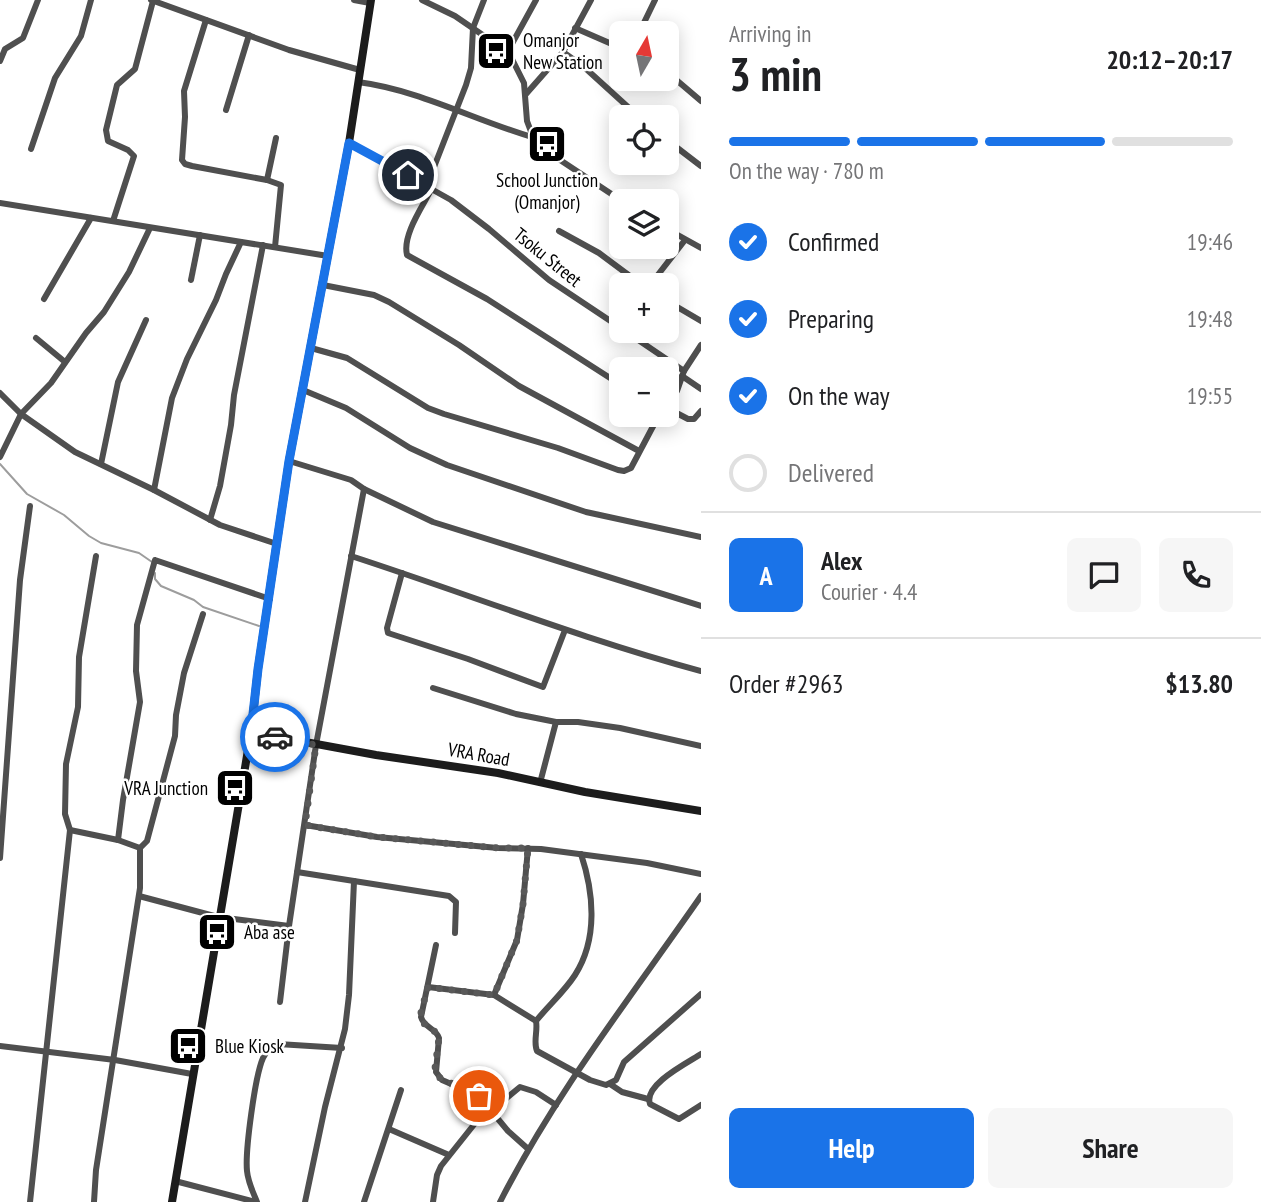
<!DOCTYPE html>
<html lang="en">
<head>
<meta charset="utf-8">
<style>
	:root { --surface:#fff; --page:#f6f6f6; --text:#202124; --muted:#757577; --line:#e0e0e0; --accent:#1a73e8 }
	body { margin:0; font-family:"PT Sans Narrow",sans-serif; background:var(--page); color:var(--text); height:100vh; display:flex; flex-direction:column; font-size:26px; white-space:nowrap }
	* { box-sizing:border-box; margin:0 }
	p { font-size:23px; color:var(--muted) }
	.icon { flex:none; width:38px; height:38px; fill:none; stroke:currentColor; stroke-width:2; stroke-linecap:round; stroke-linejoin:round }
	.map { position:relative; flex:1; overflow:hidden }
	.drawer { display:flex; flex-direction:column; background:var(--surface); width:560px }
	.drawer>* { flex:none }
	.needle { width:46px; rotate:9deg }
	.fabs { position:absolute; left:609px; top:21px; display:grid; gap:14px }
	.fabs a { display:grid; place-items:center; width:70px; height:70px; border-radius:10px; background:var(--surface); box-shadow:0 4px 18px #0003; font-size:35px }
	.pin { position:absolute; display:grid; place-items:center; width:60px; height:60px; color:#fff; margin:-30px; border:4px solid #fff; border-radius:50%; box-shadow:0 2px 7px #0007 }
	.courier { position:absolute; display:grid; place-items:center; width:70px; height:70px; margin:-35px; border:5px solid #1a73e8; border-radius:50%; background:#fff; color:#222; box-shadow:0 2px 9px #0007 }
	.head em { font-style:normal; font-weight:600 }
	.head div { display:flex; flex-direction:column-reverse }
	.head { display:flex; align-items:center; justify-content:space-between; height:119px; padding:0 28px }
	h1 { font-size:46px; font-weight:600; line-height:52px }
	.bar { display:grid; grid-template-columns:repeat(4,1fr); gap:10px 7px; align-content:center; height:84px; padding:0 28px }
	.bar i { height:9px; border-radius:5px; background:var(--line) }
	.bar .current { background:var(--accent) }
	.bar p { grid-column:span 4 }
	.line { display:flex; align-items:center; gap:18px; padding:0 28px; border-top:2px solid var(--line) }
	.line div { flex:1 }
	.round { display:grid; place-items:center; flex:none; width:74px; height:74px; border-radius:10px; background:var(--page) }
	ol { padding:0 28px; list-style:none }
	li { display:flex; align-items:center; gap:21px; height:77px }
	li p { margin-inline-start:auto }
	li .icon { padding:7px; border-radius:50%; background:var(--accent); color:#fff; stroke-width:4 }
	li:last-child { color:var(--muted) }
	li i { width:38px; height:38px; border:4px solid var(--line); border-radius:50% }
	.action { display:flex; gap:14px; margin-top:auto; padding:14px 28px }
	.action a { flex:1; height:80px; border-radius:10px; background:var(--accent); color:#fff; font-size:28px; font-weight:600; line-height:80px; text-align:center }
	.action a+a { background:var(--page); color:var(--text) }
	main { display:flex; flex:1; min-height:0 }
	.map>svg:first-child { display:block }
	.lines { fill:none; stroke-linecap:round; stroke-linejoin:round }
	.stream { stroke:#9d9d9d; stroke-width:2 }
	.street { stroke:#4f4f4f; stroke-width:6 }
	.secondary { stroke:#1c1c1c; stroke-width:8 }
	.done { stroke:#595959; stroke-width:7; stroke-dasharray:0 12.6 }
	.route { stroke:#1a73e8; stroke-width:9 }
	.labels { text-anchor:middle; dominant-baseline:central; stroke-width:5; stroke-linejoin:round; paint-order:stroke }
	.poi-label { font-size:19px; fill:#000; stroke:#fff; text-anchor:start }
	.street-label { font-size:19px; fill:#000; stroke:#fff }
</style>
</head>
<body>
<main>
<div class="map">
<svg width="701" height="1202" viewBox="0 0 701 1202">
	<rect width="100%" height="100%" fill="#fff"/>
	<g class="lines">
		<g class="stream">
			<polyline points="0,464 27,494 64,515 89,536 101,543 139,553 152,562"/>
			<polyline points="155,573 155,579 161,586 194,600 203,607 259,626"/>
		</g>
		<g class="street">
			<polyline points="151,0 289,50 360,70"/>
			<polyline points="354,0 370,3"/>
			<polyline points="422,0 455,16 509,53 524,83 527,121 533,137 545,150 622,201"/>
			<polyline points="206,20 184,91 185,117 182,160 185,164 192,166 267,180 281,185 275,247"/>
			<polyline points="575,28 621,48"/>
			<polyline points="639,33 655,0"/>
			<polyline points="508,51 536,0"/>
			<polyline points="563,52 584,67 639,117"/>
			<polyline points="0,61 5,49 23,38 38,0"/>
			<polyline points="667,72 701,101"/>
			<path d="M358 82C419 90 474 120 532 137"/>
			<polyline points="526,94 563,52 591,0"/>
			<polyline points="226,110 249,35"/>
			<polyline points="667,140 701,166"/>
			<polyline points="349,143 451,200 489,229 549,280 621,328"/>
			<polyline points="31,149 55,78 81,36 91,0"/>
			<polyline points="267,180 276,138"/>
			<polyline points="427,185 466,85 471,68 473,28 484,0"/>
			<path d="M432 188C423 206 402 235 407 255L487 299 621 385"/>
			<polyline points="0,203 328,256"/>
			<polyline points="113,221 134,156 128,150 108,141 106,130 117,85 135,69 153,1"/>
			<polyline points="667,229 701,248"/>
			<polyline points="559,231 599,253 642,285"/>
			<polyline points="191,280 200,235"/>
			<polyline points="323,285 374,295 389,302 459,345 519,386 639,451"/>
			<polyline points="650,285 685,240"/>
			<polyline points="44,299 91,218"/>
			<polyline points="667,301 701,321"/>
			<polyline points="625,331 684,371"/>
			<polyline points="36,338 65,362"/>
			<polyline points="311,348 347,358 428,408 444,414 558,448 618,470 624,471 631,468 659,415"/>
			<polyline points="682,376 701,389"/>
			<polyline points="303,390 346,408 410,448 447,465 586,512 701,537"/>
			<polyline points="0,393 21,414 75,452 154,490 220,525 277,544"/>
			<polyline points="667,407 677,391 684,371 701,345"/>
			<polyline points="667,408 688,419 694,419 701,411"/>
			<polyline points="0,457 21,414 51,383 86,333 104,312 129,272 150,228"/>
			<polyline points="289,461 351,480 364,489 433,522 701,606"/>
			<polyline points="101,464 118,382 146,320"/>
			<polyline points="154,490 172,398 187,359 216,300 226,274 241,242"/>
			<polyline points="210,520 220,486 231,425 234,395 263,245"/>
			<path d="M351 556C468 594 582 639 701 671"/>
			<polyline points="402,573 387,628 388,633 468,659 543,687 565,630"/>
			<polyline points="433,688 516,714 556,722 578,722 620,728 701,746"/>
			<polyline points="540,783 556,722"/>
			<polyline points="305,825 377,837 498,848 541,849 647,863 701,874"/>
			<polyline points="70,830 118,840 140,848"/>
			<polyline points="118,840 123,800 140,702 136,671 137,625 155,560 270,599"/>
			<polyline points="0,858 20,580 30,506"/>
			<polyline points="297,872 449,896 456,902 455,933"/>
			<polyline points="139,896 218,917 289,926"/>
			<path d="M436 945 421 1017C424 1028 436 1028 439 1038L436 1072 442 1080 479 1096 508 1131 527 1148"/>
			<path d="M428 987 494 995 536 1021C538 1031 533 1042 537 1051L590 1080 606 1085 616 1080 624 1062 701 994"/>
			<polyline points="494,995 517,940 523,904 528,848"/>
			<polyline points="280,1002 289,926 316,745 364,489"/>
			<path d="M536 1021C548 1006 564 992 575 975 598 939 594 893 581 854"/>
			<polyline points="0,1046 115,1060 192,1074"/>
			<path d="M701 1054C687 1063 643 1085 650 1104L679 1119 701 1105"/>
			<polyline points="610,1084 622,1092 648,1099"/>
			<polyline points="491,1111 520,1087 536,1092 556,1105"/>
			<polyline points="389,1129 449,1155"/>
			<polyline points="175,1181 256,1202"/>
			<polyline points="30,1202 70,830 65,814 66,764 78,707 79,657 96,556"/>
			<polyline points="94,1202 96,1170 140,888 140,848 147,841 175,736 176,715 184,673 203,614"/>
			<path d="M257 1202C253 1192 248 1182 247 1171 245 1151 255 1076 263 1058 266 1051 271 1047 278 1044L342 1048"/>
			<polyline points="305,1202 325,1107 345,1029 349,995 354,881"/>
			<polyline points="364,1202 401,1090"/>
			<polyline points="433,1202 437,1175 441,1166 488,1107"/>
			<path d="M500 1202C556 1092 631 997 701 896"/>
		</g>
		<g class="secondary">
			<polyline points="251,732 376,755 498,773 585,792 701,811"/>
			<polyline points="172,1202 251,732 258,669 289,461 349,143 371,0"/>
		</g>
	</g>
	<g class="lines">
		<polyline class="done" points="275,737 316,745 305,825 377,837 498,848 528,848 523,904 517,940 494,995 428,987 421,1012 422,1022 438,1034 439,1038 435,1068 438,1077 479,1096"/>
		<polyline class="route" points="275,737 251,732 258,669 289,461 349,143 408,175"/>
	</g>
	<defs>
		<g id="bus-square" transform="scale(2.0125)"><rect x="-9" y="-9" width="18" height="18" rx="4" fill="#000" stroke="#fff"/><path d="M-5-6H5V4H4V6H2V4H-2V6H-4V4H-5ZM-3.5-4V0h7V-4ZM-3.5 1.2v1.5H-2V1.2ZM2 1.2v1.5H3.5V1.2Z" fill="#fff"/></g>
	</defs>
	<g fill-rule="evenodd">
		<use href="#bus-square" x="496" y="51"/>
		<use href="#bus-square" x="547" y="144"/>
		<use href="#bus-square" x="235" y="788"/>
		<use href="#bus-square" x="217" y="932"/>
		<use href="#bus-square" x="188" y="1046"/>
	</g>
	<g class="labels">
		<g class="poi-label">
			<text x="523" y="40">Omanjor<tspan x="523" dy="22">New Station</tspan></text>
			<text x="547" y="180" text-anchor="middle">School Junction<tspan x="547" dy="22">(Omanjor)</tspan></text>
			<text x="208" y="788" text-anchor="end">VRA Junction</text>
			<text x="244" y="932">Aba ase</text>
			<text x="215" y="1046">Blue Kiosk</text>
		</g>
		<g class="street-label">
			<text transform="translate(548 257) rotate(39)">Tsoku Street</text>
			<text transform="translate(479 754) rotate(10)">VRA Road</text>
		</g>
	</g>
</svg>
<div class="fabs">
<a><svg class="needle" viewBox="-14 -14 28 28"><path d="M0-13l5 13h-10z" fill="#e53935"/><path d="M0 13l5-13h-10z" fill="#757577"/></svg></a>
<a><svg class="icon" aria-label="locate" viewBox="0 0 24 24"><circle cx="12" cy="12" r="6"/><path d="M12 2v4M12 18v4M2 12h4M18 12h4"/></svg></a>
<a><svg class="icon" aria-label="layers" viewBox="0 0 24 24"><path d="M12 4l9 5-9 5-9-5zM3 14l9 5 9-5"/></svg></a>
<a>+</a>
<a>−</a>
</div>
<div class="pin" style="left:479px;top:1096px;background:#ea580c"><svg class="icon" aria-label="bag" viewBox="0 0 24 24"><path d="M5 8h14l-1 12H6zM9 8a3 3 0 0 1 6 0"/></svg></div>
<div class="pin" style="left:408px;top:175px;background:#1f2937"><svg class="icon" aria-label="home" viewBox="0 0 24 24"><path d="M3 11l9-7 9 7M6 9v11h12V9"/></svg></div>
<div class="courier" style="left:275px;top:737px"><svg class="icon" aria-label="car" viewBox="0 0 24 24"><path d="M5 17H2v-5l4-1 3-4h7l3 4 3 1v5h-3M9 17h6M6 11h13"/><circle cx="7" cy="17" r="2"/><circle cx="17" cy="17" r="2"/></svg></div>
</div>
<section class="drawer">
<div class="head"><div><h1>3 min</h1><p>Arriving in</p></div><em>20:12–20:17</em></div>
<div class="bar"><i class="current"></i><i class="current"></i><i class="current"></i><i></i><p>On the way · 780 m</p></div>
<ol>
<li><svg class="icon" aria-label="check" viewBox="0 0 24 24"><path d="M5 12l5 5 9-10"/></svg>Confirmed<p>19:46</p></li>
<li><svg class="icon" aria-label="check" viewBox="0 0 24 24"><path d="M5 12l5 5 9-10"/></svg>Preparing<p>19:48</p></li>
<li><svg class="icon" aria-label="check" viewBox="0 0 24 24"><path d="M5 12l5 5 9-10"/></svg>On the way<p>19:55</p></li>
<li><i></i>Delivered</li>
</ol>
<div class="line" style="height:126px"><b class="round" style="background:var(--accent);color:#fff">A</b><div><b>Alex</b><p>Courier · 4.4</p></div><a class="round"><svg class="icon" aria-label="chat" viewBox="0 0 24 24"><path d="M4 5h16v11H9l-5 4z"/></svg></a><a class="round"><svg class="icon" aria-label="phone" viewBox="0 0 24 24"><path d="M5 4h4l2 5-3 2q2 4 5 5l2-3 5 2v4C11 20 4 13 5 4z"/></svg></a></div>
<div class="line" style="height:91px"><div>Order #2963</div><b>$13.80</b></div>
<div class="action"><a>Help</a><a>Share</a></div>
</section>
</main>
</body>
</html>
